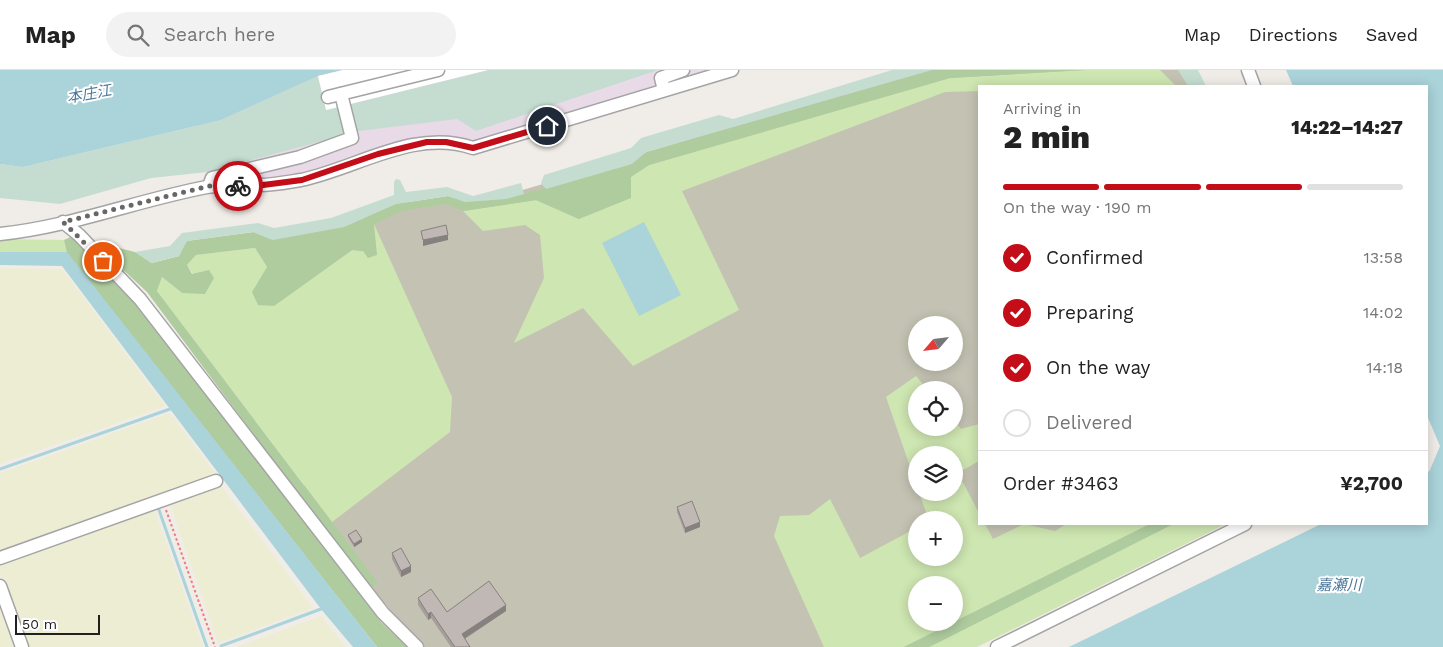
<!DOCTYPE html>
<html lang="en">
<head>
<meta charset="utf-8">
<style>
	:root { --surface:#fff; --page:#f2f2f2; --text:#222; --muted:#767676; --line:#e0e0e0; --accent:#c30d18 }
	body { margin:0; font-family:"Work Sans","Noto Sans JP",sans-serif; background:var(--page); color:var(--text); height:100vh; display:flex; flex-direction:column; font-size:19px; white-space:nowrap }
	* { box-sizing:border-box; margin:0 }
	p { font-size:16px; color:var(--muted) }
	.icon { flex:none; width:28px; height:28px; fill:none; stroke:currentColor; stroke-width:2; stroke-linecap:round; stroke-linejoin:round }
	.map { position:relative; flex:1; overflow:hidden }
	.panel { position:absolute; left:978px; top:15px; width:450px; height:440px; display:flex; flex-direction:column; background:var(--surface); border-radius:0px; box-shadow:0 2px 12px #0003 }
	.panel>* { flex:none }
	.needle { width:32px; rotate:242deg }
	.buttons { position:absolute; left:908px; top:246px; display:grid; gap:10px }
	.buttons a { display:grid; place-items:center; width:55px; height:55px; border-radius:50%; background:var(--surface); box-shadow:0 2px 12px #0003; font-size:25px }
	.scale { position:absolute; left:15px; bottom:12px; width:85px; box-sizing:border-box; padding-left:5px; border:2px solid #202020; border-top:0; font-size:14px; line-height:18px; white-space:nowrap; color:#202020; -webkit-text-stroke:4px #fff; paint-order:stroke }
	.pin { position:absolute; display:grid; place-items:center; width:42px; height:42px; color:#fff; margin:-21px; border:2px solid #fff; border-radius:50%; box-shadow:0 1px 5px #0007 }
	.courier { position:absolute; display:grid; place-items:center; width:50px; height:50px; margin:-25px; border:4px solid #c30d18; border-radius:50%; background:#fff; color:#222; box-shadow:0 1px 6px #0007 }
	.head em { font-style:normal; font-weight:800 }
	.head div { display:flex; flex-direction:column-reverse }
	.head { display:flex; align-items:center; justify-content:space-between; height:85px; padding:0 25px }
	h1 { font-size:32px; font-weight:800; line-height:38px }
	.bar { display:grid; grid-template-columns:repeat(4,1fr); gap:8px 5px; align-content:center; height:60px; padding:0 25px }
	.bar i { height:6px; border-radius:4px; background:var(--line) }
	.bar .active { background:var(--accent) }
	.bar p { grid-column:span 4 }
	.line { display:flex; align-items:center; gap:12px; padding:0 25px; border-top:1px solid var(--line) }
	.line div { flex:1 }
	ol { padding:0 25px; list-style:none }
	li { display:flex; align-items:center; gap:15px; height:55px }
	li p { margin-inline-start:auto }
	li .icon { padding:5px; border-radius:50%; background:var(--accent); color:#fff; stroke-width:4 }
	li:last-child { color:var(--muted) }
	li i { width:28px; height:28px; border:2px solid var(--line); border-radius:50% }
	header { display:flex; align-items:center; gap:30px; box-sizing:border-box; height:70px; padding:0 25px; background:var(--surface); border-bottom:1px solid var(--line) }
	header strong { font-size:24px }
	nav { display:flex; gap:28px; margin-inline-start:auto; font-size:18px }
	.search { width:350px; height:45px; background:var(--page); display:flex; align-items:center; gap:12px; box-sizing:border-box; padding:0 18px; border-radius:28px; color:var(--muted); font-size:19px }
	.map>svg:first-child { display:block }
	.industrial { fill:#e9dae7 }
	.construction { fill:#c4c3b3; fill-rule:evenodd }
	.farmland { fill:#ededd4 }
	.grass { fill:#cee6b1 }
	.forest { fill:#afcc9f }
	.wetland { fill:#c5ddd0 }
	.water { fill:#abd3da }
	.pier { fill:#fff }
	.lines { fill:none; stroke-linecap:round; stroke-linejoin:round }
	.stream { stroke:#abd3da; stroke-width:3 }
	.minor-casing { stroke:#a4a4a4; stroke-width:15 }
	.path { stroke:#f17c77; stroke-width:2; stroke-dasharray:2.5 2.5; stroke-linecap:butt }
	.minor { stroke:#fff; stroke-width:12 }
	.wall { fill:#a59e9b }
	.shaded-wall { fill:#86817e }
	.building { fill:#c0b8b4; stroke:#86817e }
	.done { stroke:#696766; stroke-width:5; stroke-dasharray:0 9 }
	.route { stroke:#c30d18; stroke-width:6 }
	.labels { text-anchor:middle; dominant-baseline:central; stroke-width:4; stroke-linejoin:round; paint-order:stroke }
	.water-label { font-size:15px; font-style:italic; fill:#4c789b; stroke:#fff }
</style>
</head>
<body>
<header>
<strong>Map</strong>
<div class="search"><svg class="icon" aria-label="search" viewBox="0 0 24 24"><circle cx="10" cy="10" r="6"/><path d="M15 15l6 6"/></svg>Search here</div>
<nav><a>Map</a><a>Directions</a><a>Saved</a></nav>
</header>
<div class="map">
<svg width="1443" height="577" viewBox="0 0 1443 577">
	<rect width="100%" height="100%" fill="#f0ece7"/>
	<polygon class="industrial" points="178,0 714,0 472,73 426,67 376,79 301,105 262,110 207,111 208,102"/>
	<path class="construction" d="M902 0H1189L1198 16H979V454H1186L944 577H423L380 528 307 436 271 165 385 134 509 124 631 88ZM916 255H954V292H916ZM916 320H954V358H916ZM916 385H954V422H916ZM916 450H954V488H916ZM916 515H954V552H916Z"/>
	<g class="farmland">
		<polygon points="0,198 62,199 165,336 0,394"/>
		<polygon points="170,343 217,406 0,484 0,403"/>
		<polygon points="220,414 313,538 218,573 169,432"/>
		<polygon points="154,438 203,577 26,577 0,503 0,492"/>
		<polygon points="0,528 17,577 0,577"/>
		<polygon points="321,546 346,577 237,577"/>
	</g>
	<g class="grass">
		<polygon points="1085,0 1160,0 1176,16 979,16 979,21 945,22 682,121 739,240 633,296 583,238 514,273 544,208 540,165 525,155 483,161 463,141 536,130 579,149 630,107 649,95 950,8"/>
		<polygon points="374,154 452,327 450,362 332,452 157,221 162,207 182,223 193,204 187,195 196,185 255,178 267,197 275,235 352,180 363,181"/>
		<polygon points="0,169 64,170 67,182 0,182"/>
		<polygon points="916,306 928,320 916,320 916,358 954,358 954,350 961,359 979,354 979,391 958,403 979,443 979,454 985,454 993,469 1024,454 1055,461 1066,454 1150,454 954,552 954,515 916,515 916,552 953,553 904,577 824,577 774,466 780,446 809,445 830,429 860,488 916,458 916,488 954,488 954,450 929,450 919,423 954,422 954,385 916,385 916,414 886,327"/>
		<polygon points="1173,454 1226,454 977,577 929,577"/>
	</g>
	<g class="forest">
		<polygon points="932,0 1085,0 950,8 649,95 631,107 631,128 579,149 536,130 463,141 446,134 402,141 374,154 377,185 368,188 363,181 352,180 274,236 258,235 252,222 267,197 255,178 196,185 187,195 192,204 209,200 214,208 205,224 182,223 162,207 157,221 378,513 371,517 307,436 147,222 103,181 107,175 135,182 152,193 179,186 186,171 254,162 273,170 344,157 396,134 448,126 466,132 506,129 632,94 646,82"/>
		<polygon points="73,166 138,234 381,552 407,577 377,577 67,183 64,170"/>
		<polygon points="1150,454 1173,454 929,577 904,577"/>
	</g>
	<g class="wetland">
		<polygon points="488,0 658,0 476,61 457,49 359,61 208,102 151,108 60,134 0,128 0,94 23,97 221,50 318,6 327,40"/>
		<polygon points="892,0 932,0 646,82 632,94 546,119 541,113 544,105 631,78 641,68 719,45 733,49"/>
		<polygon points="1178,0 1198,0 1206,16 1188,16"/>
		<polygon points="396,109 400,110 406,122 447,117 473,126 521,113 524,124 506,129 465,132 448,126 396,134 344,157 273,170 253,162 187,171 179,186 151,193 135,182 170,176 182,163 258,153 274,158 331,148 394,125 394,112"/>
	</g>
	<g class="water">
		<polygon points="0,0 343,0 318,6 221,50 23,97 0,94"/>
		<polygon points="1286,0 1443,0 1443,577 1069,577 1321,454 1426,454 1426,404 1430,400 1440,376 1426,343 1426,16 1293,16"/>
		<polygon points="644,152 681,225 639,246 602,173"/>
		<polygon points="0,182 67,182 377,577 353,577 321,539 62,196 0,195"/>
	</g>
	<polygon class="pier" points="343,0 488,0 326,40 318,6"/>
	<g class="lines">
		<g class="stream">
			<polyline points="0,399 170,339"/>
			<polyline points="159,440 207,577"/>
			<polyline points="221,576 321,539"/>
		</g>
		<g class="minor-casing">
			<g id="minor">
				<polyline points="1248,0 1254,16"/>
				<polyline points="663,16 661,8 683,0"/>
				<polyline points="328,27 438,0"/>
				<polyline points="209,116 212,108 300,87 352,68 341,24"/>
				<polyline points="63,152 79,165 140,229 383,543 417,577"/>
				<path d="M0 164C70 157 138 130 207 117 224 114 243 116 260 115 273 115 288 112 301 110 358 98 414 58 473 78L732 0"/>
				<polyline points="0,488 216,411"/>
				<polyline points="0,516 22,577"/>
				<polyline points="997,577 1245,454"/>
			</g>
		</g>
		<polyline class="path" points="166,440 215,577"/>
		<use href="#minor" class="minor"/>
	</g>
	<g class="wall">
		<polygon points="677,437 700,457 685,463 677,442"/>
		<polygon points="348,465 362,472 354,477 348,467"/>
		<polygon points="392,483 411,502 401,507 392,489"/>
		<polygon points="418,528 447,542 506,541 465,569 470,577 451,577 431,548 428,550 418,535"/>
	</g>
	<g class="shaded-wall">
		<polygon points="448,165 448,170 423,176 423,170"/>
		<polygon points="700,452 700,457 685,463 685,458"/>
		<polygon points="362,469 362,472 354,477 354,474"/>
		<polygon points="411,496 411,502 401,507 401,501"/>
		<polygon points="506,535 506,541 462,570 462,564"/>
		<polygon points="431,542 431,548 428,550 428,544"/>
	</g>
	<g class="building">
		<polygon points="446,155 448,165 423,170 421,161"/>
		<polygon points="692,431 700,452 685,458 677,437"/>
		<polygon points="356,460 362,469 354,474 348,465"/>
		<polygon points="401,478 411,496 401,501 392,483"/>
		<polygon points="489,511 506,535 462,564 470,577 455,577 431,542 428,544 418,528 431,519 447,542"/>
	</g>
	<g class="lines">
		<polyline class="done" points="103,191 63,152 209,116 238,116"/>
		<polyline class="route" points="238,116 263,115 302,110 378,84 427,72 446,72 473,78 547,56"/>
	</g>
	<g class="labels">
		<g class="water-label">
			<text transform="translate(89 24) rotate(-10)">本庄江</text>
			<text x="1339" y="515">嘉瀬川</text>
		</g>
	</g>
</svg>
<div class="buttons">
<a><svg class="needle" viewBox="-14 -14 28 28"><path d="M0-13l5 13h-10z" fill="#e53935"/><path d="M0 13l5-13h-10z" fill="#767676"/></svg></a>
<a><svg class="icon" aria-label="locate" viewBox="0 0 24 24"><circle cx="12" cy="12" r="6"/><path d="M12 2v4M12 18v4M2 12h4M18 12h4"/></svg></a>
<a><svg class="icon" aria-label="layers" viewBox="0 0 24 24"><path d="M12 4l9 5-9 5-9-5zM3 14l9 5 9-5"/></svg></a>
<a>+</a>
<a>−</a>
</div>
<div class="scale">50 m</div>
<div class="pin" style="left:103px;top:191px;background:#ea580c"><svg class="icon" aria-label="bag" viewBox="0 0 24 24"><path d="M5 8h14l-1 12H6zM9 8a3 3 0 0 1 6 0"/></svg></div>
<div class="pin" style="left:547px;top:56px;background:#1f2937"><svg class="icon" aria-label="home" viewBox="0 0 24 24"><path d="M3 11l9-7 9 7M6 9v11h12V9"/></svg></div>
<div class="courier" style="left:238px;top:116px"><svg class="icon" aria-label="bike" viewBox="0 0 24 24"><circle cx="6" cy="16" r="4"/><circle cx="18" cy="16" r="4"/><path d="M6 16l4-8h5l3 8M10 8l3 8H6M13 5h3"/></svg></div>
<section class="panel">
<div class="head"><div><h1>2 min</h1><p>Arriving in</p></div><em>14:22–14:27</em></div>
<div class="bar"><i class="active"></i><i class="active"></i><i class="active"></i><i></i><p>On the way · 190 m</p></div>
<ol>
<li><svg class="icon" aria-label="check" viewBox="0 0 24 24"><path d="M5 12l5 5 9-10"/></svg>Confirmed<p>13:58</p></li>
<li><svg class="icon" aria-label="check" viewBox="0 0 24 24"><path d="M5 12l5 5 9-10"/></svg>Preparing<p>14:02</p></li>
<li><svg class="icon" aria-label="check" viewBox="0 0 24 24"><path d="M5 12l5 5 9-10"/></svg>On the way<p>14:18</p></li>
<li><i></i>Delivered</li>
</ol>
<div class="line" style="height:65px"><div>Order #3463</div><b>¥2,700</b></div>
</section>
</div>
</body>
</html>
